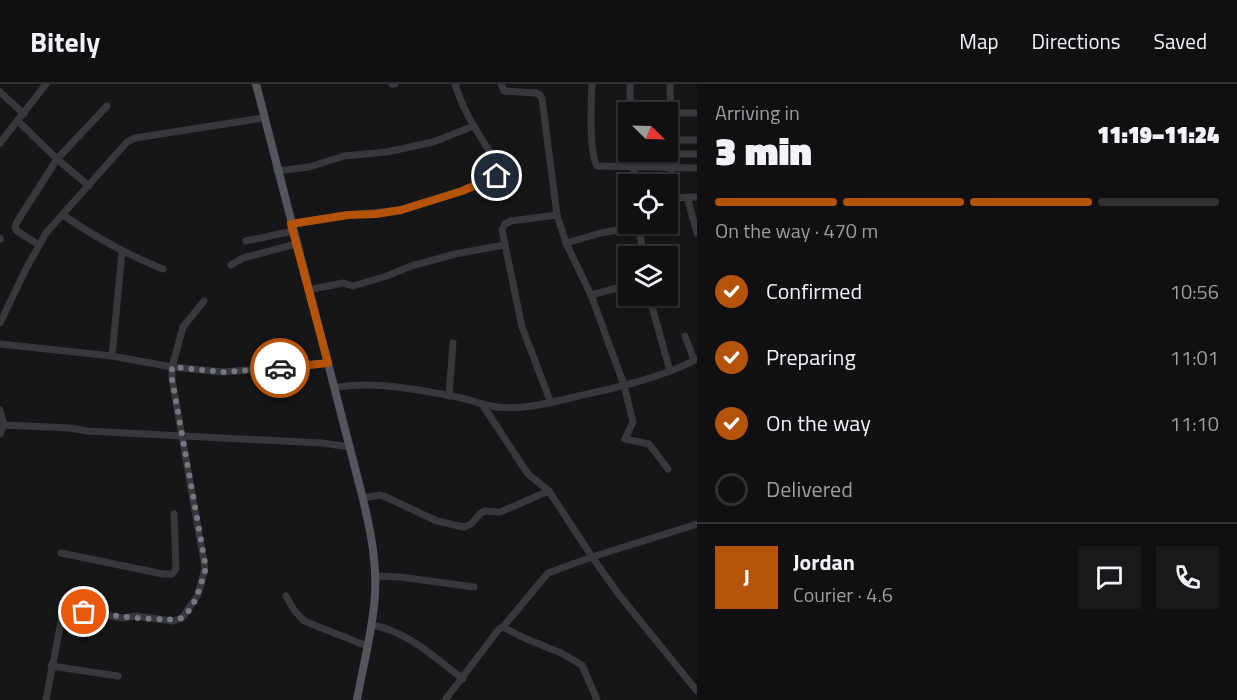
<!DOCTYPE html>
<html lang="en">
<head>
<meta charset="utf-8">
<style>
	:root { --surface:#101012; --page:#19191b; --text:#f1f3f6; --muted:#9c9d9f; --line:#303032; --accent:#b45309 }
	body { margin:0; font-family:"Titillium Web",sans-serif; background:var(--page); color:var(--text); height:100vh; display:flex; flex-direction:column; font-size:22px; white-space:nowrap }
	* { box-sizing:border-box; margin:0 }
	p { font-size:20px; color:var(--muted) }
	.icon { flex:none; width:33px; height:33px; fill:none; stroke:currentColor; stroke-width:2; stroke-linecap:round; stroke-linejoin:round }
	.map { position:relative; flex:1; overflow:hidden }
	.sheet { display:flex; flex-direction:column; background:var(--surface); width:540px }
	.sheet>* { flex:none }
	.needle { width:39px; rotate:113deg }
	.fabs { position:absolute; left:618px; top:18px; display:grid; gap:12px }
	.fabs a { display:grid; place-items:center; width:60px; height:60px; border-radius:0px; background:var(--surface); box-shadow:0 2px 4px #0004,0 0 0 2px var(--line); font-size:30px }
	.pin { position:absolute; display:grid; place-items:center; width:51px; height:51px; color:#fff; margin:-26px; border:3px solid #fff; border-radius:50%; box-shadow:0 2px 6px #0007 }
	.courier { position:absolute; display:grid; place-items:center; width:60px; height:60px; margin:-30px; border:4px solid #b45309; border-radius:50%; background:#fff; color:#222; box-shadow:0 2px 8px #0007 }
	.head em { font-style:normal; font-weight:800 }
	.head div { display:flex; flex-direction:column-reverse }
	.head { display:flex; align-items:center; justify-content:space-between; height:102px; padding:0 18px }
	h1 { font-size:39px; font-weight:800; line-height:45px }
	.bar { display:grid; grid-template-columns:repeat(4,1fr); gap:9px 6px; align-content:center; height:72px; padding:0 18px }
	.bar i { height:8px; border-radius:4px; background:var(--line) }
	.bar .current { background:var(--accent) }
	.bar p { grid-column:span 4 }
	.line { display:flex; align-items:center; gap:15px; padding:0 18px; border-top:2px solid var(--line) }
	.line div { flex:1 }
	.round { display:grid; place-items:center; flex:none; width:63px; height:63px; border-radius:0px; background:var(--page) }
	ol { padding:0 18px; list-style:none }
	li { display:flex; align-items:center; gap:18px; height:66px }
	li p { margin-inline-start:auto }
	li .icon { padding:6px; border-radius:50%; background:var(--accent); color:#fff; stroke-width:4 }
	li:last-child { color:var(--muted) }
	li i { width:33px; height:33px; border:3px solid var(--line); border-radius:50% }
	header { display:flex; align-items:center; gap:36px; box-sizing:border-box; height:84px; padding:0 30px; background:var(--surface); border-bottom:2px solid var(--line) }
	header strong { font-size:28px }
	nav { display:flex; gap:33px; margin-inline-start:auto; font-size:21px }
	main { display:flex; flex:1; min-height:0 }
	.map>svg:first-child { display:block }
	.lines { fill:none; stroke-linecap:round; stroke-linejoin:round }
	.minor { stroke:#37383d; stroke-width:7 }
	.major { stroke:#53555c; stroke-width:8 }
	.done { stroke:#757880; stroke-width:6; stroke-dasharray:0 10.8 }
	.route { stroke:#b45309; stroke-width:8 }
</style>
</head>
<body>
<header>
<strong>Bitely</strong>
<nav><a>Map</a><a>Directions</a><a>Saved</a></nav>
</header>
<main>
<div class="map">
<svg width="697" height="616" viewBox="0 0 697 616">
	<rect width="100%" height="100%" fill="#161618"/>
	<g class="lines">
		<g class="minor">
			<polyline points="392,0 395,0"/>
			<polyline points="501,0 504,7 536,9 540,11 542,15 557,131 566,159 591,211 624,301 633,338 625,355 649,360 668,385"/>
			<path d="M592 0C591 17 589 69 597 82L697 84"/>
			<polyline points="670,0 672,114"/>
			<polyline points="0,8 24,30"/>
			<polyline points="630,28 630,0"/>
			<polyline points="630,28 656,28"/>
			<polyline points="668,29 697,29"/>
			<polyline points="18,37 57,75 89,102"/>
			<polyline points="668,56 697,56"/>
			<polyline points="0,59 46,0"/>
			<polyline points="632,68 635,100"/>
			<polyline points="632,70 697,70"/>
			<polyline points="277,87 309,83 344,72 387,68 433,58 474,42"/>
			<polyline points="687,113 697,149"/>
			<polyline points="670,114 697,113"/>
			<path d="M63 131C95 153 127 171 163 185"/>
			<path d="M291 140 348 131 401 126 462 107 501 88V85C484 58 464 31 455 0"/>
			<polyline points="639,140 643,172"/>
			<polyline points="0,155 0,154"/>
			<polyline points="246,157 293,147"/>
			<polyline points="566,159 601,149 639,142"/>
			<polyline points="39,161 17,147 15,143 17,138 57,75 107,22"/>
			<polyline points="231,181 243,174 296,160"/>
			<polyline points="308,206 343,199 353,202 387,192 411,182 455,170 504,161"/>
			<polyline points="591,211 628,201"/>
			<polyline points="649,212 670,287"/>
			<polyline points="0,239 26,185 46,149 127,58 135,54 263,34"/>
			<polyline points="685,252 694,276"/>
			<polyline points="0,260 112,272 172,283 223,288 328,279"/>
			<polyline points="112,272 122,168"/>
			<path d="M334 304C371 296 421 306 457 313 471 316 484 321 497 323 526 326 552 318 579 312 619 303 660 294 697 275"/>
			<polyline points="449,312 453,259"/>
			<polyline points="551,319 522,243 502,146 505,140 511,137 557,131"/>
			<polyline points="482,320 528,390 549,407 592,473 620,512 697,607"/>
			<polyline points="0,326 4,341 0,350"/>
			<polyline points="4,341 70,344 87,347 322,359 350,363"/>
			<polyline points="363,414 380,411 386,413 437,437 464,443 471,440 481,429 485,427 500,428 549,407"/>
			<polyline points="61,469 163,490 172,490 176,485 174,430"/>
			<polyline points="375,492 400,493 474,503"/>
			<polyline points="286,512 294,526 304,537 367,562"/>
			<path d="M371 541C406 546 435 574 463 595"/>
			<polyline points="503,543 522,553 561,569 582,581 597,616"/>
			<polyline points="51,582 118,592"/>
			<polyline points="46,616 63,527 66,525 123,534 136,532 173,537 182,534 198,511 205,484 172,295 172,283 183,243 204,217"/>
			<polyline points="445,616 499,545 503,543 548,489 592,473 697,440"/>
		</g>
		<path class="major" d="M256 0 362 411C370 444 377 477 375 511 373 546 363 581 357 616"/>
	</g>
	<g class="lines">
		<path class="done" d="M84 528C98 530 173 539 181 534 195 526 201 499 206 484L172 295V283L223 288 280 284"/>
		<polyline class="route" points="280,284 328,279 291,140 348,131 376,130 401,126 462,107 497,92"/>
	</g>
</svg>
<div class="fabs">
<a><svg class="needle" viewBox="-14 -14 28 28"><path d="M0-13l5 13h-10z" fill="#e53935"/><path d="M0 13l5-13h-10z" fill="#9c9d9f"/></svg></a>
<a><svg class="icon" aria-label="locate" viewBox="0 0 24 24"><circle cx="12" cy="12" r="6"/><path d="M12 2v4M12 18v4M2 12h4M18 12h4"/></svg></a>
<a><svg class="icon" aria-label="layers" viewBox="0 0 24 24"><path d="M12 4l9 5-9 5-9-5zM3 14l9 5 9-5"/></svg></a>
</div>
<div class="pin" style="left:84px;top:528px;background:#ea580c"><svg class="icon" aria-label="bag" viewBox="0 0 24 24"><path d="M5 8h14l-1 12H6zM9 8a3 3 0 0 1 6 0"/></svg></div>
<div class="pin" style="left:497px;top:92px;background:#1f2937"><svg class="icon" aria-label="home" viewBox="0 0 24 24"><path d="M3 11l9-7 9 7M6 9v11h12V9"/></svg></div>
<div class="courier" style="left:280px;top:284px"><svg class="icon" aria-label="car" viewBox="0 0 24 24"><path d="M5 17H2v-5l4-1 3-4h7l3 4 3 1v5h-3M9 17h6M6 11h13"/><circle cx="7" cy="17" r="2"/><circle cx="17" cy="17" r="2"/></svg></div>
</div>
<section class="sheet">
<div class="head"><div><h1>3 min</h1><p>Arriving in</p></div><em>11:19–11:24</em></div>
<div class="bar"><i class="current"></i><i class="current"></i><i class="current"></i><i></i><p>On the way · 470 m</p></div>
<ol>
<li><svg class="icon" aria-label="check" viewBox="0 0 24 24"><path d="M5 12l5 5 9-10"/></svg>Confirmed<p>10:56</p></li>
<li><svg class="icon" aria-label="check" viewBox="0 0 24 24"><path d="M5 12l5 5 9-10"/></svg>Preparing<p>11:01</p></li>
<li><svg class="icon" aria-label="check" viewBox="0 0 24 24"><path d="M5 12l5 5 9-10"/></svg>On the way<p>11:10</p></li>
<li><i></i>Delivered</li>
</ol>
<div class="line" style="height:108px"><b class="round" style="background:var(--accent);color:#fff">J</b><div><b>Jordan</b><p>Courier · 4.6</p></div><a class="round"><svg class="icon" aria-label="chat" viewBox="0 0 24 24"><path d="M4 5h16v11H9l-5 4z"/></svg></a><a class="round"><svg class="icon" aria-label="phone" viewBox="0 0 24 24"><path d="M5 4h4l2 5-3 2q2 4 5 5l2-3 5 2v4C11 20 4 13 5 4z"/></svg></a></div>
</section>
</main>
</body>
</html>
